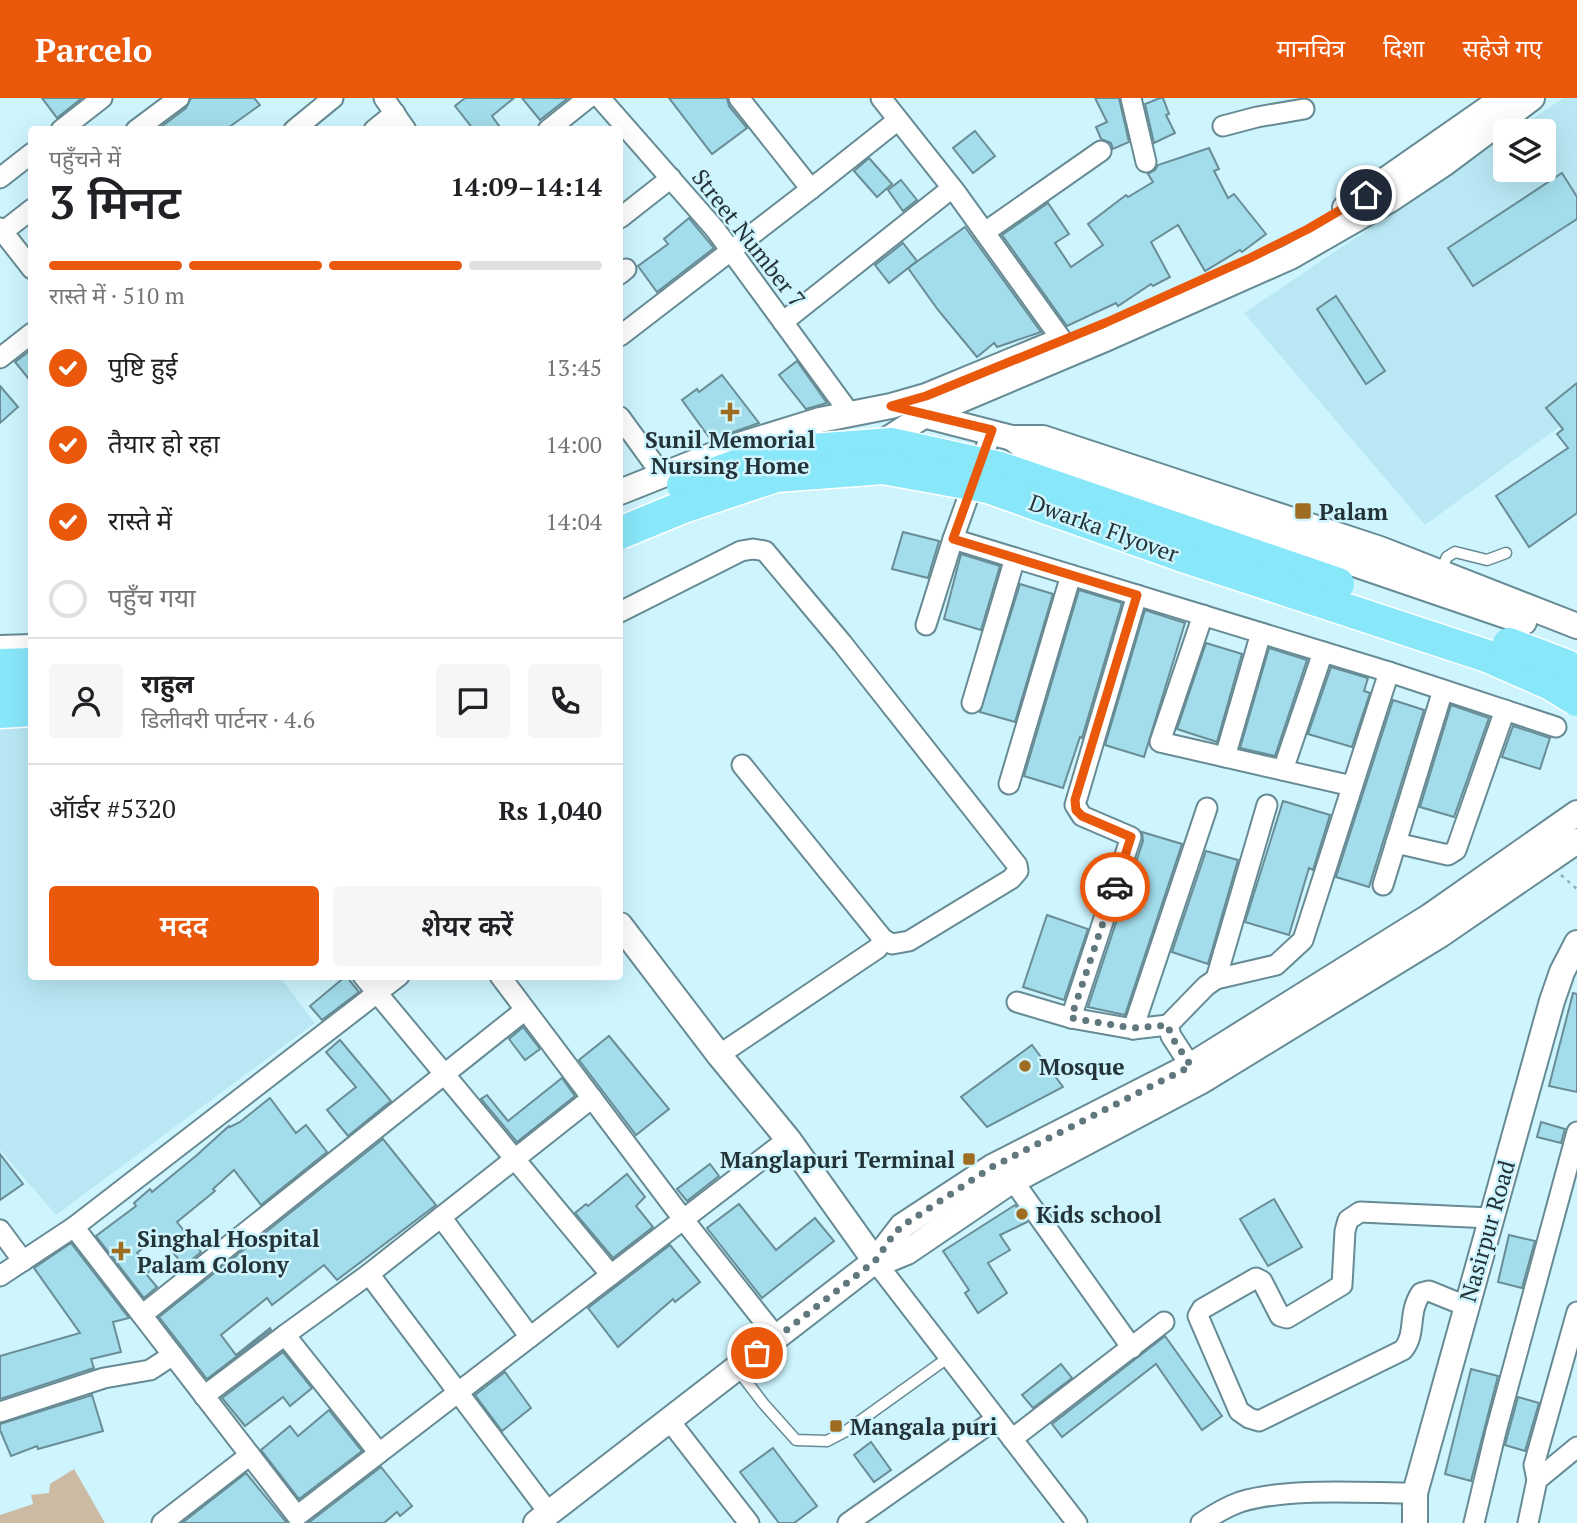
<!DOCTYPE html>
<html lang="hi">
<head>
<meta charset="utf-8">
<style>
	:root { --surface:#fff; --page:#f6f6f6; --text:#202124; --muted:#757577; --line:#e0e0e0; --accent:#ea580c }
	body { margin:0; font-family:"PT Serif","Noto Sans Devanagari",serif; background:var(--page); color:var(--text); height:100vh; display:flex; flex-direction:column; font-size:26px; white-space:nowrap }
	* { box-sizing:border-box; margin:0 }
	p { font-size:23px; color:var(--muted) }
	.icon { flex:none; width:38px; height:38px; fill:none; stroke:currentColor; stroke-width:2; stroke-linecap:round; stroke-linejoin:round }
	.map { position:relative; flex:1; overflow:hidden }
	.sheet { position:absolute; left:28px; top:28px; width:595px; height:854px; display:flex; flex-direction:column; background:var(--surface); border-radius:7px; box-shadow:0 7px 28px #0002 }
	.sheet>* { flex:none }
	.tools { position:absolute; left:1493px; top:21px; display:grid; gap:14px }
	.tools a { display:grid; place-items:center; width:63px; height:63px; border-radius:7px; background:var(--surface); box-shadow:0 7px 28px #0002; font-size:35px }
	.pin { position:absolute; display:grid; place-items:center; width:60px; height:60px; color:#fff; margin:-30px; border:4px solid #fff; border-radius:50%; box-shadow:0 2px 7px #0007 }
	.courier { position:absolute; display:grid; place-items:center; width:70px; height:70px; margin:-35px; border:5px solid #ea580c; border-radius:50%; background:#fff; color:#222; box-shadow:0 2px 9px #0007 }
	.summary em { font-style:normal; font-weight:600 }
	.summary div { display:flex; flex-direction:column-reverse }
	.summary { display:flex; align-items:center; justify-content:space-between; height:119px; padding:0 21px }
	h1 { font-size:46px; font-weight:600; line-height:52px }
	.bar { display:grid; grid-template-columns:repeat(4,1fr); gap:10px 7px; align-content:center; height:84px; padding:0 21px }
	.bar i { height:9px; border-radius:5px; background:var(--line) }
	.bar .current { background:var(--accent) }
	.bar p { grid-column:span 4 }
	.line { display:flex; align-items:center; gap:18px; padding:0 21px; border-top:2px solid var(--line) }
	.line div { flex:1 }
	.round { display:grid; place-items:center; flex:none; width:74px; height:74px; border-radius:7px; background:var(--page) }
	ol { padding:0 21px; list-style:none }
	li { display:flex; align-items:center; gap:21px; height:77px }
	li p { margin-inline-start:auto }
	li .icon { padding:7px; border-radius:50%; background:var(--accent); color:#fff; stroke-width:4 }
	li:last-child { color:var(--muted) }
	li i { width:38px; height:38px; border:4px solid var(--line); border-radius:50% }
	.action { display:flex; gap:14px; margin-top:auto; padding:14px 21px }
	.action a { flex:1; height:80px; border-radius:7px; background:var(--accent); color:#fff; font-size:28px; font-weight:600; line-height:80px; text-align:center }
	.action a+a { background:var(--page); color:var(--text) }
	header { display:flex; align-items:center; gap:42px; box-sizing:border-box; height:98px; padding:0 35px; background:var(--accent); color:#fff }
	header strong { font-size:33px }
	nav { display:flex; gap:38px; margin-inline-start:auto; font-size:24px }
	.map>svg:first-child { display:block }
	.built { fill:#b9e8f4 }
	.green { fill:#ccbaa2 }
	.building { fill:#a3ddeb; stroke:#698d96; stroke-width:2 }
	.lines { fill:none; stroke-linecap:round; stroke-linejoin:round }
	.service-casing { stroke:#678b94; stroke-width:13 }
	.minor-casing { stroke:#678b94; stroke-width:23 }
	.tertiary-casing { stroke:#678b94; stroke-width:28 }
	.primary-casing { stroke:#fff; stroke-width:35 }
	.path { stroke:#92b0b8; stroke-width:2.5; stroke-dasharray:3.5 5; stroke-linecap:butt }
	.service { stroke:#fff; stroke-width:10 }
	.minor { stroke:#fff; stroke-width:19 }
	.tertiary { stroke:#fff; stroke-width:24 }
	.primary { stroke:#88e8fa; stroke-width:32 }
	.primary-bridge-casing { stroke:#fff; stroke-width:35; stroke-linecap:butt }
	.primary-bridge { stroke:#88e8fa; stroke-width:32 }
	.done { stroke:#60777d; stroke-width:7; stroke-dasharray:0 12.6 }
	.route { stroke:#ea580c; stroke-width:9 }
	.poi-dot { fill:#9e6d21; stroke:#cef5fe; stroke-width:2.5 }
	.labels { text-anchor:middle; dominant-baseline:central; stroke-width:5; stroke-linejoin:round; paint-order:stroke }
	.street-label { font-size:23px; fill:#243337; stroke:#cef5fe }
	.poi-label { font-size:23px; font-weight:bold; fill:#243337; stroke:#cef5fe; text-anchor:start }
</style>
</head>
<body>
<header>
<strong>Parcelo</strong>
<nav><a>मानचित्र</a><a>दिशा</a><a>सहेजे गए</a></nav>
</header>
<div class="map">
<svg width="1577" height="1425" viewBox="0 0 1577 1425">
	<rect width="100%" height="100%" fill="#cef5fe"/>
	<g class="built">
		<polygon points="1563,0 1577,0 1577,316 1425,427 1244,215 1505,39 1505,72 1544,72 1544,33 1514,33"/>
		<polygon points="31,621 32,878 280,879 315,925 56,1117 0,1052 0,623"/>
	</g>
	<polygon class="green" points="74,1371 105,1425 0,1425 0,1417 33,1406 31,1397 49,1395 50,1386"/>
	<g class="building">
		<polygon points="42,0 82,0 57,20"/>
		<polygon points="191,0 254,0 260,7 225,32 157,32 186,10"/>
		<polygon points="465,0 514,0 492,18 502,32 474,32 455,8"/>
		<polygon points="522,0 568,0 540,22"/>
		<polygon points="669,0 727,0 729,8 747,30 712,56"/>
		<polygon points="1095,0 1119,0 1129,44 1113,51 1111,45 1101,41 1096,29 1107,24"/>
		<polygon points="1160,0 1163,0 1169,16 1166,17 1175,35 1154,45 1145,6"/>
		<polygon points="975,33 995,58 973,75 953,50"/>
		<polygon points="1209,50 1219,71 1214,73 1228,100 1234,96 1266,136 1242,154 1240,152 1205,173 1178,127 1151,144 1170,179 1153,188 1151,186 1118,208 1116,205 1067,228 1002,137 1048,105 1069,136 1055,145 1071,169 1103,147 1088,126 1126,97 1128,99 1153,84 1148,76 1155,72 1158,67"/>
		<polygon points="869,60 892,86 877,99 854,73"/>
		<polygon points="1562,75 1577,99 1577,121 1473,188 1448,150"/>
		<polygon points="901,82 917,102 903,113 888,92"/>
		<polygon points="689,120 714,150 657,194 638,168 668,146 664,141"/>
		<polygon points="965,129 1041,234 997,249 994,245 977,259 938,212 908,170"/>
		<polygon points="903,145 917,163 889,185 875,167"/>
		<polygon points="1336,198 1385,273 1366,286 1317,211"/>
		<polygon points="32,251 32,285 15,264"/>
		<polygon points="797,263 827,305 806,311 779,277"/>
		<polygon points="722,277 759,325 711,342 682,302 697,291 699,294"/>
		<polygon points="1577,285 1577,415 1529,449 1496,398 1568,350 1557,336 1563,331 1546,310"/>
		<polygon points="0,288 18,309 0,325"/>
		<polygon points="903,434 939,443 928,480 892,471"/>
		<polygon points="961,456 1000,468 981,532 944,521"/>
		<polygon points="1020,486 1053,496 1015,624 980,614"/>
		<polygon points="1079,492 1122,505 1082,640 1080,639 1063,690 1024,678"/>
		<polygon points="1145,512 1185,525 1144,659 1105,647"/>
		<polygon points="1206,545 1242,556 1217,644 1177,631"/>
		<polygon points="1269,550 1307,562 1275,658 1240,650"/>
		<polygon points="1331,569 1368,580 1364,593 1370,595 1352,649 1308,636"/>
		<polygon points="1393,602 1424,612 1369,789 1336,779"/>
		<polygon points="1451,607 1489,620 1454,719 1420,709"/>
		<polygon points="1513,628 1550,640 1540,671 1502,659"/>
		<polygon points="1283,703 1330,717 1313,772 1309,770 1289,837 1245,824"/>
		<polygon points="1142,734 1182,746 1125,917 1088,909 1143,743"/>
		<polygon points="1206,753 1238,762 1208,866 1172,854"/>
		<polygon points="1047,817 1088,831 1064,902 1023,889"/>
		<polygon points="346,878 359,894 322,922 310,908"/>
		<polygon points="1573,895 1577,896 1577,994 1549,988"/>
		<polygon points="523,929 540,951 525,962 509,941"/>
		<polygon points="609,938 669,1011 636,1037 579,962"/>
		<polygon points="340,942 391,1003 348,1038 327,1012 356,989 326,954"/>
		<polygon points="1032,947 1063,989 987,1029 961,999"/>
		<polygon points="562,980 575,998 517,1044 481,1001 487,997 508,1023"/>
		<polygon points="270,1000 296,1035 306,1027 327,1054 261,1107 234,1072 213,1091 215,1093 177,1124 201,1154 184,1168 159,1137 137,1155 151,1172 146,1176 157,1189 144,1200 96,1138 136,1108 134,1105 150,1091 152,1094 197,1057 229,1028 230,1029 240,1024"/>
		<polygon points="1541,1024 1565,1031 1561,1045 1537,1039"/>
		<polygon points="383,1041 436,1107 337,1182 324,1167 272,1207 267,1200 221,1237 236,1257 270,1230 271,1232 207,1281 159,1219"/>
		<polygon points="0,1056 23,1086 0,1102"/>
		<polygon points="710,1066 719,1078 687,1103 677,1091"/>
		<polygon points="627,1076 645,1099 636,1108 653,1129 613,1160 575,1115 586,1106 588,1108"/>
		<polygon points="1274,1101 1302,1149 1268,1168 1240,1121"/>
		<polygon points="739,1106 776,1152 815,1120 834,1143 762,1200 707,1130"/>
		<polygon points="1015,1107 1027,1124 1000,1137 1010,1152 988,1165 1007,1195 978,1215 965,1195 969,1192 943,1153"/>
		<polygon points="1509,1137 1535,1143 1522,1190 1498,1184"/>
		<polygon points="71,1145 129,1220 113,1224 121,1254 91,1261 94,1270 0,1301 0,1258 80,1235 34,1170"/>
		<polygon points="670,1147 700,1184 675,1204 673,1201 618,1249 588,1210"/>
		<polygon points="1165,1238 1222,1318 1202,1332 1156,1266 1062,1339 1052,1326"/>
		<polygon points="283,1254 312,1290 290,1308 283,1299 245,1328 222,1300"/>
		<polygon points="1061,1266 1072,1280 1033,1310 1022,1297"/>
		<polygon points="1471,1271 1498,1278 1471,1383 1445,1376"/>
		<polygon points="505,1274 531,1310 502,1333 475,1297"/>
		<polygon points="92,1297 103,1333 38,1351 37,1348 11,1358 0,1332 0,1326"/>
		<polygon points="1518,1299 1539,1305 1525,1353 1505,1347"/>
		<polygon points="329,1312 362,1353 299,1401 261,1352 290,1328 298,1338"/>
		<polygon points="871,1344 891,1372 874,1384 854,1357"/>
		<polygon points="773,1350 817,1408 794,1425 779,1425 740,1374"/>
		<polygon points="381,1369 412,1408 400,1418 397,1414 384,1425 308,1425"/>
		<polygon points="246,1375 287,1425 182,1425"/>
	</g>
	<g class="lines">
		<g class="service-casing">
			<g id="service">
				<polyline points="1440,474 1447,459 1455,454 1487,462 1506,455"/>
				<polyline points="737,1271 763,1305 796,1342 827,1343 846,1333 949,1259"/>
			</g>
		</g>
		<g class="minor-casing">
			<g id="minor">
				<polyline points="384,0 406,32"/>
				<polyline points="600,0 715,131 851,317"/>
				<polyline points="881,0 957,96 1062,242"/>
				<polyline points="1131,0 1146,64"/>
				<polyline points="1223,28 1257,19 1304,11"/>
				<polyline points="61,32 102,0"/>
				<polyline points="136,32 179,0"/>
				<polyline points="294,32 333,0"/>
				<polyline points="374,32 395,15"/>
				<polyline points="548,32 588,0"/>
				<polyline points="0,80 32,55"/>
				<polyline points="811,91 898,22"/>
				<polyline points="620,120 671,80"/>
				<polyline points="0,130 32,171"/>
				<polyline points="985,134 1101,53"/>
				<polyline points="0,136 32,111"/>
				<polyline points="620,176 626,171"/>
				<polyline points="783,224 952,90"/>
				<polyline points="620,238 811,91 739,0"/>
				<polyline points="0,260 32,235"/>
				<polyline points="620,319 662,377"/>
				<polyline points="953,441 1389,574 1556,629"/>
				<polyline points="620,514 741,453 753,451 765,453 842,545 1017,767 1018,773 1011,781 909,843 892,846 883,841 742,667"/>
				<polyline points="1203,517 1160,644 1352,688"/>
				<polyline points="926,527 953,441 992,333"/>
				<polyline points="972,605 1015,460"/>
				<polyline points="1225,659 1261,535"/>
				<polyline points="1283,672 1323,554"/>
				<polyline points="1009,686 1071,477"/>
				<polyline points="1396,745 1448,757 1456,752 1505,612"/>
				<polyline points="1383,787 1443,592"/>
				<polyline points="363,878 611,1177"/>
				<polyline points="500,878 683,1121 777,1240"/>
				<polyline points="1216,881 1267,707"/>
				<polyline points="1017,904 1071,920 1133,931 1168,927"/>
				<polyline points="1071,920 1131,739 1082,718 1075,707 1137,497"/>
				<polyline points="1133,931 1207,710"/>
				<polyline points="719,957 878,850 883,841"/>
				<polyline points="1197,978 1171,938 1168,927 1206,888 1216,881 1276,867 1303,842 1389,574"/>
				<polyline points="1014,1084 1132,1250"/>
				<polyline points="441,1119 530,1239"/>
				<polyline points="74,1129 297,1418 788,1041"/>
				<polyline points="0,1132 23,1163"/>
				<polyline points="875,1163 1077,1425"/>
				<polyline points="369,1176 549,1415"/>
				<polyline points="0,1178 74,1129 399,878"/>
				<path d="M1466 1208 1429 1193 1421 1195C1407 1216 1417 1235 1403 1252L1259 1323 1249 1320 1239 1313 1198 1218 1202 1211 1256 1180 1262 1183 1280 1218 1287 1220 1342 1187 1345 1133 1348 1122 1360 1114 1491 1120"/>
				<polyline points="142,1217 525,912"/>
				<polyline points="204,1298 285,1237"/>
				<polyline points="0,1314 104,1280 150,1272 173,1257"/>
				<polyline points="669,1322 749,1425"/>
				<polyline points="1012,1341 1164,1224"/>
				<polyline points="379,1355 285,1237 369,1176 592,1000"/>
				<polyline points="1537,1382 1534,1367 1577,1214"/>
				<polyline points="162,1425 250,1357"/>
				<polyline points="848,1425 996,1321"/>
				<path d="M1201 1425C1213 1417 1226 1409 1240 1404 1288 1389 1364 1395 1415 1395"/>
				<polyline points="1474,1425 1496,1333 1577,1034"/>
				<polyline points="1528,1425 1537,1382 1577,1349"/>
			</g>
		</g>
		<g class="tertiary-casing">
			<g id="tertiary">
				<polyline points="1345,110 1503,0"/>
				<polyline points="923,317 1012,340 1043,340 1380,451 1577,528"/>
				<polyline points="1012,340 1033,356 1524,524"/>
				<polyline points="874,350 925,317 1105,241 1290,159 1391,101 1445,65 1532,0"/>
				<polyline points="620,394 733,349 820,322 891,308 926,298 1052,246"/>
				<polyline points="0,550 32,549"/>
				<polyline points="620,827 719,957 788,1041 875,1163"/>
				<polyline points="875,1163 890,1161 907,1154 1004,1088 1200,984 1440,837 1577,743"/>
				<polyline points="536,1425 875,1163 902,1128 992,1069 1190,968 1430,818 1577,715"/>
				<polyline points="1415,1425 1415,1395 1552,903 1562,874 1577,845"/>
			</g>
		</g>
		<g class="primary-casing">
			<g id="primary">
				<polyline points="0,567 32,566"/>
				<polyline points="0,590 32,588"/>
				<polyline points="0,614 32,612"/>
			</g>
		</g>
		<polyline class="path" points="1561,777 1577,791"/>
		<use href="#service" class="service"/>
		<use href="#minor" class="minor"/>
		<use href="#tertiary" class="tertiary"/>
		<use href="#primary" class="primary"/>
		<g class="primary-bridge-casing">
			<g id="primary-bridge">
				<polyline points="683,387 772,355 891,346 1000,370 1338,486"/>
				<polyline points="620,435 683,409 776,378 883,370 988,389 1180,457 1487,558 1551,586 1577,602"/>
				<polyline points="1509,546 1567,568 1577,574"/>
			</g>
		</g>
		<use href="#primary-bridge" class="primary-bridge"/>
	</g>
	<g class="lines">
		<polyline class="done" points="757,1255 875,1163 894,1136 902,1128 992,1069 1191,968 1171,938 1168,927 1133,930 1071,920 1115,789"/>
		<polyline class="route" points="1115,789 1131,739 1082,718 1076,712 1075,702 1137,497 953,441 992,332 891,308 926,298 1105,225 1250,160 1308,131 1366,97"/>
	</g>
	<g class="poi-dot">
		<path d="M726.5 303.5h7v7h7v7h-7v7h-7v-7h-7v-7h7z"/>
		<rect x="1294" y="404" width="18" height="18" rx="3.5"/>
		<circle cx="1025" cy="968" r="7"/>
		<rect x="962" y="1054" width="14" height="14" rx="3.5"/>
		<circle cx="1022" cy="1116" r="7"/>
		<path d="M117.5 1142.5h7v7h7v7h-7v7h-7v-7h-7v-7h7z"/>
		<rect x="829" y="1321" width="14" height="14" rx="3.5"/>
	</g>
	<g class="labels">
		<g class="street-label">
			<text transform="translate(749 140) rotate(52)">Street Number 7</text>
			<text transform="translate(1104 430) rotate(20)">Dwarka Flyover</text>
			<text transform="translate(1487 1133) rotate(-74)">Nasirpur Road</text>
		</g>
		<g class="poi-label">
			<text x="730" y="341" text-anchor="middle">Sunil Memorial<tspan x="730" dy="26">Nursing Home</tspan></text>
			<text x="1319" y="413">Palam</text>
			<text x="1039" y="968">Mosque</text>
			<text x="955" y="1061" text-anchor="end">Manglapuri Terminal</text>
			<text x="1036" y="1116">Kids school</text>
			<text x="137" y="1140">Singhal Hospital<tspan x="137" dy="26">Palam Colony</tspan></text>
			<text x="850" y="1328">Mangala puri</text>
		</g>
	</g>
</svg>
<div class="tools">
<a><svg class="icon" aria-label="layers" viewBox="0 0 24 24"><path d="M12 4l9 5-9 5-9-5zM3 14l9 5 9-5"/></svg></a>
</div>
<div class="pin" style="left:757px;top:1255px;background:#ea580c"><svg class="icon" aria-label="bag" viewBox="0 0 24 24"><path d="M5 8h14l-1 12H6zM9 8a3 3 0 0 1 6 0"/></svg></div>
<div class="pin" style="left:1366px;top:97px;background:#1f2937"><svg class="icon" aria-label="home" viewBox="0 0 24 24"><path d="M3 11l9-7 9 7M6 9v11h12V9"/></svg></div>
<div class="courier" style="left:1115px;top:789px"><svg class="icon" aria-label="car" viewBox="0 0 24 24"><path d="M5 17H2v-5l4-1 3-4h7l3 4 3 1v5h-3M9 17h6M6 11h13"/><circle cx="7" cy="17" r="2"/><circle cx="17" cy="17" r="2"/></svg></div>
<section class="sheet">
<div class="summary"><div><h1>3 मिनट</h1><p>पहुँचने में</p></div><em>14:09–14:14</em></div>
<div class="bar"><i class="current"></i><i class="current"></i><i class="current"></i><i></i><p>रास्ते में · 510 m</p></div>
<ol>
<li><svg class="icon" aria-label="check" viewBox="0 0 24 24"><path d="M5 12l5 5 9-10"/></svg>पुष्टि हुई<p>13:45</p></li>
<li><svg class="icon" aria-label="check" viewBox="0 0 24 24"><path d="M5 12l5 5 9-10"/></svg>तैयार हो रहा<p>14:00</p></li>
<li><svg class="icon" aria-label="check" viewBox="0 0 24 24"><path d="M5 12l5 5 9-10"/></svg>रास्ते में<p>14:04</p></li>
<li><i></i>पहुँच गया</li>
</ol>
<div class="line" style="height:126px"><a class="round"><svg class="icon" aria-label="person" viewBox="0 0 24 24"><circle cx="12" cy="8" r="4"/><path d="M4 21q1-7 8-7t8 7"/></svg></a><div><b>राहुल</b><p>डिलीवरी पार्टनर · 4.6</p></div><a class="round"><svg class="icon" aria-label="chat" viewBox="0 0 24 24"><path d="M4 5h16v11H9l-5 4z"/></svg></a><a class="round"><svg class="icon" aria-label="phone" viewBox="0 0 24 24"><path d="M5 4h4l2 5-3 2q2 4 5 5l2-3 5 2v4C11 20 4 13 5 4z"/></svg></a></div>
<div class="line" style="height:91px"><div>ऑर्डर #5320</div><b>Rs 1,040</b></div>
<div class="action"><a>मदद</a><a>शेयर करें</a></div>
</section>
</div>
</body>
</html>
